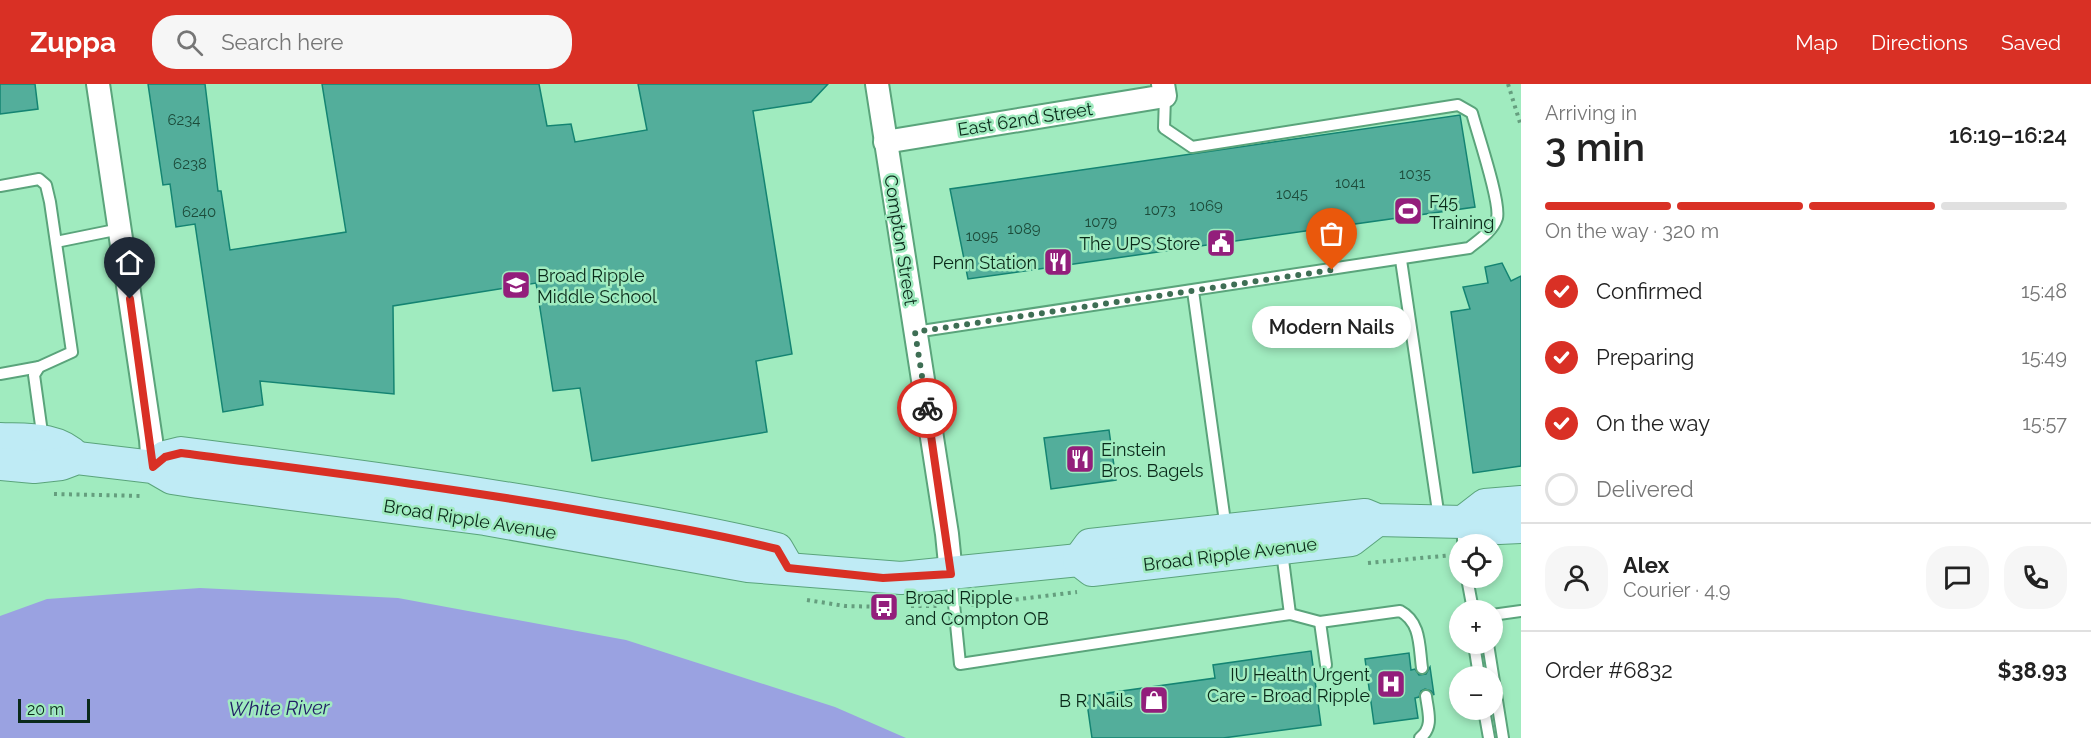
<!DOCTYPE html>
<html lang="en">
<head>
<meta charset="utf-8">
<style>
	:root { --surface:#fff; --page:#f6f6f6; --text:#222; --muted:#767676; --line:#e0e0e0; --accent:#d93025 }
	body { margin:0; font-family:Raleway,sans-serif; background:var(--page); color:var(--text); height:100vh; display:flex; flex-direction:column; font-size:22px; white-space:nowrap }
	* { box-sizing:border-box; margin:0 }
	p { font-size:20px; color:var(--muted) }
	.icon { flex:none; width:33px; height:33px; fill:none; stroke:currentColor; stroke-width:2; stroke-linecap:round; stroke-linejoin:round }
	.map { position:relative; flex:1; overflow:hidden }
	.details { display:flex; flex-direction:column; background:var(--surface); width:570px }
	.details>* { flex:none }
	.controls { position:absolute; left:1449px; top:450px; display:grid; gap:12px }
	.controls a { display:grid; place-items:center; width:54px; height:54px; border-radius:50%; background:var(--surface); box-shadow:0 3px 9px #0003; font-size:30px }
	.scale { position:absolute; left:18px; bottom:15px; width:72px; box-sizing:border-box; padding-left:6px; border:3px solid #0a2a1a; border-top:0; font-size:16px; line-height:21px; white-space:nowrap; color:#0a2a1a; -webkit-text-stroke:4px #a0ebbf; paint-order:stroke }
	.pin { position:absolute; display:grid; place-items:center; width:51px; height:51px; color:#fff; margin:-62px -26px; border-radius:50% 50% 50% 0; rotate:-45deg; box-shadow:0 0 6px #0007 }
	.pin .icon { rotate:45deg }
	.courier { position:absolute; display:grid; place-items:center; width:60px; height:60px; margin:-30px; border:4px solid #d93025; border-radius:50%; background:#fff; color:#222; box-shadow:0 2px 8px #0007 }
	.bubble { position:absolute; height:42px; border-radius:21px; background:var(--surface); box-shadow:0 3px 9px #0003; font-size:20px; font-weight:600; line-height:42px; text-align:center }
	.headline em { font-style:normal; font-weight:600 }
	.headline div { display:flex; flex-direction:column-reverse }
	.headline { display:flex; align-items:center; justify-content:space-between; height:102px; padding:0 24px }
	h1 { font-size:39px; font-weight:600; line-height:45px }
	.bar { display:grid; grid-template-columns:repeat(4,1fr); gap:9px 6px; align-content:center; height:72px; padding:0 24px }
	.bar i { height:8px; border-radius:4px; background:var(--line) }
	.bar .selected { background:var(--accent) }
	.bar p { grid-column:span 4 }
	.line { display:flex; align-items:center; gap:15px; padding:0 24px; border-top:2px solid var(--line) }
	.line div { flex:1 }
	.round { display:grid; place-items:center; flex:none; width:63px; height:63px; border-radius:24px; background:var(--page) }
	ol { padding:0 24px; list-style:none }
	li { display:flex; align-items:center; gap:18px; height:66px }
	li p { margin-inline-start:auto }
	li .icon { padding:6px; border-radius:50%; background:var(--accent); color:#fff; stroke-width:4 }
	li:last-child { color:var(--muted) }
	li i { width:33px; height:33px; border:3px solid var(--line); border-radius:50% }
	header { display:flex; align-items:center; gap:36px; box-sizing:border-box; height:84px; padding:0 30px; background:var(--accent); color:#fff }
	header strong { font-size:28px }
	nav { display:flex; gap:33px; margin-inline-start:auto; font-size:21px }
	.search { width:420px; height:54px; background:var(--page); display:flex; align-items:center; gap:15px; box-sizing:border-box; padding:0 21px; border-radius:24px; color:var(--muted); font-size:22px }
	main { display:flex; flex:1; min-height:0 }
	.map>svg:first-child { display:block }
	.water { fill:#9aa2e1 }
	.building { fill:#53ae9b; stroke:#148472; stroke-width:1.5 }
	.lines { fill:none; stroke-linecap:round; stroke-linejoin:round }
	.lane-casing { stroke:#5aa47b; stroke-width:14 }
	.street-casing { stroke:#5aa47b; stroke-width:26 }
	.secondary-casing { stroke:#5aa47b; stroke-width:34 }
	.path { stroke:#659e7e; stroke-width:4; stroke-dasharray:3 4.5; stroke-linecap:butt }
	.lane { stroke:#fff; stroke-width:10 }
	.street { stroke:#fff; stroke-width:22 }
	.secondary { stroke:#bfebf5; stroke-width:32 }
	.done { stroke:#3e6e54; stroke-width:6; stroke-dasharray:0 10.8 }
	.route { stroke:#d93025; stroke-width:8 }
	.labels { text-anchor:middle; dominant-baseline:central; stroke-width:5; stroke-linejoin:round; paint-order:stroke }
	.number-label { font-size:15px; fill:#1c4b3a }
	.street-label { font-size:18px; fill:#0a2a1a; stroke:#a0ebbf }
	.poi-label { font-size:18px; fill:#0a2a1a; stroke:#a0ebbf; text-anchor:start }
	.water-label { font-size:20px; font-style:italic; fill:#211e66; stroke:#a0ebbf }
</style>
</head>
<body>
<header>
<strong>Zuppa</strong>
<div class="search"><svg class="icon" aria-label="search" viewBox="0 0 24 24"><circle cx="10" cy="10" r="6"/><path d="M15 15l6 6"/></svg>Search here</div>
<nav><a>Map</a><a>Directions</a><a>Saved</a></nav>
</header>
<main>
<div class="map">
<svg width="1521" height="654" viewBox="0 0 1521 654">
	<rect width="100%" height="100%" fill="#a0ebbf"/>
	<polygon class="water" points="200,504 398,514 626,556 835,623 906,654 0,654 0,532 47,515"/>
	<g class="building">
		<polygon points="0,0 35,0 38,25 0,30"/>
		<polygon points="148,0 205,0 218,107 221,107 230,166 346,148 322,0 539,0 547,42 571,40 575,58 647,46 638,0 828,0 811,18 753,27 792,270 756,277 767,348 592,377 580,304 553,307 536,199 393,222 394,310 260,297 263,321 223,328 195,140 176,143 170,100 163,101"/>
		<polygon points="1460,31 1475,123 968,195 950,105"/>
		<polygon points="1502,179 1511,197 1521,192 1521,382 1473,389 1451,228 1470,225 1463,203 1488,199 1485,183"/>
		<polygon points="1109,346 1116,396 1051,405 1044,354"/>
		<polygon points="1311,567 1321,641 1223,654 1092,654 1086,612 1215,594 1213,581"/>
		<polygon points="1409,569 1411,586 1415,585 1419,591 1426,590 1430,583 1434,611 1431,607 1425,605 1421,607 1419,613 1415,614 1418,634 1374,640 1365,575"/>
	</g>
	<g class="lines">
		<g class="lane-casing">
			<g id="lane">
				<polyline points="0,102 39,95 46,101 50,118 72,268 39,283 34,291 43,356"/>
				<polyline points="56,158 120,145"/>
				<polyline points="1401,176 1439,434"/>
				<polyline points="1193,207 1226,445"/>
				<path d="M915 248 1469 164C1479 156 1493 147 1497 134 1501 118 1477 48 1472 29L1458 21 1192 63 1164 44 1165 12"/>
				<polyline points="0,290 39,283"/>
				<polyline points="1463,441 1463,460"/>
				<polyline points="1282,468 1290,530"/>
				<path d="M951 490 960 580 1290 530 1320 538 1400 527C1421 538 1419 562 1422 584"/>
				<polyline points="1467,494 1473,526"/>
				<polyline points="1492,531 1521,527"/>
				<polyline points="1320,538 1326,581"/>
				<polyline points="1474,560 1479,592"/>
				<polyline points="1488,560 1503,654"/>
				<polyline points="1484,626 1489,654"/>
				<path d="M1420 654C1434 643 1428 628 1426 612"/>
			</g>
		</g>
		<g class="street-casing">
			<g id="street">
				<polyline points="98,0 151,356 153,383"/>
				<polyline points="877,0 947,450 951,490"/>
				<polyline points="885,58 1165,12 1163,0"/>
			</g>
		</g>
		<g class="secondary-casing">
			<g id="secondary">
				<path d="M0 355C28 356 57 353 77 374"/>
				<polyline points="0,380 34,383 61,380 77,374 153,383 172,394 198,398 485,435 748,482 901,494 1079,476 1092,486 1351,456 1377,436"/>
				<path d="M153 383 165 373 181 369C321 387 460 405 599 430 659 440 719 451 777 465L788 484"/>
				<polyline points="1463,438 1485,421 1521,418"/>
				<polyline points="1079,476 1090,461 1365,431 1377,436 1463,438 1499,444 1521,443"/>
			</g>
		</g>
		<g class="path">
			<polyline points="1508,0 1521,42"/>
			<polyline points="54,410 142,412"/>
			<polyline points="1368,479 1453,471"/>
			<polyline points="807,516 845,522 889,523"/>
			<polyline points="971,521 1077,508"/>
			<polyline points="911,522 940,522"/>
		</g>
		<use href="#lane" class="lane"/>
		<use href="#street" class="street"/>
		<use href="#secondary" class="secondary"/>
	</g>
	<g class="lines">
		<polyline class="done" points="927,324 915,248 1332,186"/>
		<path class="route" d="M130 215 153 383 165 373 181 369C318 387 454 404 590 428 653 439 716 450 777 465L788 484 883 494 951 490 927 324"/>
	</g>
	<defs>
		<g id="stadium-square" transform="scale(1.5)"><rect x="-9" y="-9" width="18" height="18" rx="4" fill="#931e7b" stroke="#a0ebbf"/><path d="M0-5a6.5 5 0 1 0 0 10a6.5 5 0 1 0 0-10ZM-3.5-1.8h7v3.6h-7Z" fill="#fff"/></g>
		<g id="civic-square" transform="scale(1.5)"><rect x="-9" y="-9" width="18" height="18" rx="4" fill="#931e7b" stroke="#a0ebbf"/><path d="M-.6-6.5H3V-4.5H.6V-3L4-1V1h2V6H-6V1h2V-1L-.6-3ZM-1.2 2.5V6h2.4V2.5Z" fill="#fff"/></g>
		<g id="restaurant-square" transform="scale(1.5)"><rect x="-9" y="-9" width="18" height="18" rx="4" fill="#931e7b" stroke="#a0ebbf"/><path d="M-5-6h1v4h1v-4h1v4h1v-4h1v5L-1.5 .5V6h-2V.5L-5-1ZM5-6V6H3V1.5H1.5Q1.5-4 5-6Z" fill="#fff"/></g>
		<g id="school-square" transform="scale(1.5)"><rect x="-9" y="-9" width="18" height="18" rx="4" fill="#931e7b" stroke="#a0ebbf"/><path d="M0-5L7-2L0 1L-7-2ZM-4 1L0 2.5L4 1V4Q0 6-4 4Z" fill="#fff"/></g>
		<g id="bus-square" transform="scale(1.5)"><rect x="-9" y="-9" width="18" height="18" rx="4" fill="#931e7b" stroke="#a0ebbf"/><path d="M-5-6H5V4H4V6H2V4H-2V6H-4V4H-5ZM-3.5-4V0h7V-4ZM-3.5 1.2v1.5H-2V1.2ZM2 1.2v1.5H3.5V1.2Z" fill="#fff"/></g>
		<g id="hospital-square" transform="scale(1.5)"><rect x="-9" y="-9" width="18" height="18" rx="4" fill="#931e7b" stroke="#a0ebbf"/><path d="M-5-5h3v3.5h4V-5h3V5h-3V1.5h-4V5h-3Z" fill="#fff"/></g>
		<g id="shop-square" transform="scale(1.5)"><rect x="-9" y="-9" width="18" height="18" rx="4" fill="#931e7b" stroke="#a0ebbf"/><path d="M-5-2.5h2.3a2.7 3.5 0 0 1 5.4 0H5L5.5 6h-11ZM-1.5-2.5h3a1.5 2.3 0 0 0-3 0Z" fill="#fff"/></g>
	</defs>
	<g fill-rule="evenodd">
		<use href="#stadium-square" x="1408" y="127"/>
		<use href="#civic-square" x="1221" y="159"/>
		<use href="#restaurant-square" x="1058" y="178"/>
		<use href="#school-square" x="516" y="201"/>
		<use href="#restaurant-square" x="1080" y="375"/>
		<use href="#bus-square" x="884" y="523"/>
		<use href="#hospital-square" x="1391" y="600"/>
		<use href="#shop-square" x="1154" y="616"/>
	</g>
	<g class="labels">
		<g class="number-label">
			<text x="184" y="36">6234</text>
			<text x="190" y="80">6238</text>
			<text x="1415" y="90">1035</text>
			<text x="1350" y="99">1041</text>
			<text x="1292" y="110">1045</text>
			<text x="1206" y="122">1069</text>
			<text x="1160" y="126">1073</text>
			<text x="199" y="128">6240</text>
			<text x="1101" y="138">1079</text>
			<text x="1024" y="145">1089</text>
			<text x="982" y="152">1095</text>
		</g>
		<g class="street-label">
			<text transform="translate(1025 35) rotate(-9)">East 62nd Street</text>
			<text transform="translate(901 156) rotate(81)">Compton Street</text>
			<text transform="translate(470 435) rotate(9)">Broad Ripple Avenue</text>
			<text transform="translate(1230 470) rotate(-7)">Broad Ripple Avenue</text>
		</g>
		<g class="poi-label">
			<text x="1429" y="117">F45<tspan x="1429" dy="21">Training</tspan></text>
			<text x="1200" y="159" text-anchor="end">The UPS Store</text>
			<text x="1037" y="178" text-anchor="end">Penn Station</text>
			<text x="537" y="191">Broad Ripple<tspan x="537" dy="21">Middle School</tspan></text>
			<text x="1101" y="365">Einstein<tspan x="1101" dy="21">Bros. Bagels</tspan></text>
			<text x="905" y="513">Broad Ripple<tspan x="905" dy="21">and Compton OB</tspan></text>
			<text x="1370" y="590" text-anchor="end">IU Health Urgent<tspan x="1370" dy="21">Care - Broad Ripple</tspan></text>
			<text x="1133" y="616" text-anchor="end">B R Nails</text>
		</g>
		<g class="water-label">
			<text transform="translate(279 624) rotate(-1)">White River</text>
		</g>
	</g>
</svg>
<div class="controls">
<a><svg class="icon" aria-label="locate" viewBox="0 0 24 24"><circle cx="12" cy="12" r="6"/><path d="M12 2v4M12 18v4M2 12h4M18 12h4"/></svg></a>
<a>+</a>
<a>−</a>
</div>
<div class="scale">20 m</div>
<div class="pin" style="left:1332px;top:186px;background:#ea580c"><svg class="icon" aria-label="bag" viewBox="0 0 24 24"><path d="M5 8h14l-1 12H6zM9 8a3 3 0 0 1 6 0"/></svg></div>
<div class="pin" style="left:130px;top:215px;background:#1f2937"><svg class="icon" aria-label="home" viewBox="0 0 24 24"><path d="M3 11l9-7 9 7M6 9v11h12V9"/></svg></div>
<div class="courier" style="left:927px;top:324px"><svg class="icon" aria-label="bike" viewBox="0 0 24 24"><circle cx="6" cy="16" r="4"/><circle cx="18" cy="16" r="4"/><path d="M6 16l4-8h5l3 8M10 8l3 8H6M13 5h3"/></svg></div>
<div class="bubble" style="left:1252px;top:222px;width:159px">Modern Nails</div>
</div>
<section class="details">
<div class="headline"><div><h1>3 min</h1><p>Arriving in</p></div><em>16:19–16:24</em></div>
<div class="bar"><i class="selected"></i><i class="selected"></i><i class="selected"></i><i></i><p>On the way · 320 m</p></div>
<ol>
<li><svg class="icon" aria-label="check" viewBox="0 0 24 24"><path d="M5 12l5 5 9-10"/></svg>Confirmed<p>15:48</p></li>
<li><svg class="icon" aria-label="check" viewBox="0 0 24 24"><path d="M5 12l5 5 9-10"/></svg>Preparing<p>15:49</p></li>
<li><svg class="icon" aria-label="check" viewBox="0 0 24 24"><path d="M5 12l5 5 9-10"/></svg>On the way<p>15:57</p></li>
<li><i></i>Delivered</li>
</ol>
<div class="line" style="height:108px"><a class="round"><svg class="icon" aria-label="person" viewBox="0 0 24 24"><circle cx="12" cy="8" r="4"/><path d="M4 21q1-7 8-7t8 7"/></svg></a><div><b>Alex</b><p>Courier · 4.9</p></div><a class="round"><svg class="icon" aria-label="chat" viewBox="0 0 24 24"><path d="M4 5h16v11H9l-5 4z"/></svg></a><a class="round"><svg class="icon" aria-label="phone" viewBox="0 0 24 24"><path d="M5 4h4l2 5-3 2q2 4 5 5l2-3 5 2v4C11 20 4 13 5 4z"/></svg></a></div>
<div class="line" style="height:78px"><div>Order #6832</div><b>$38.93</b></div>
</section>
</main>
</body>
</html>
